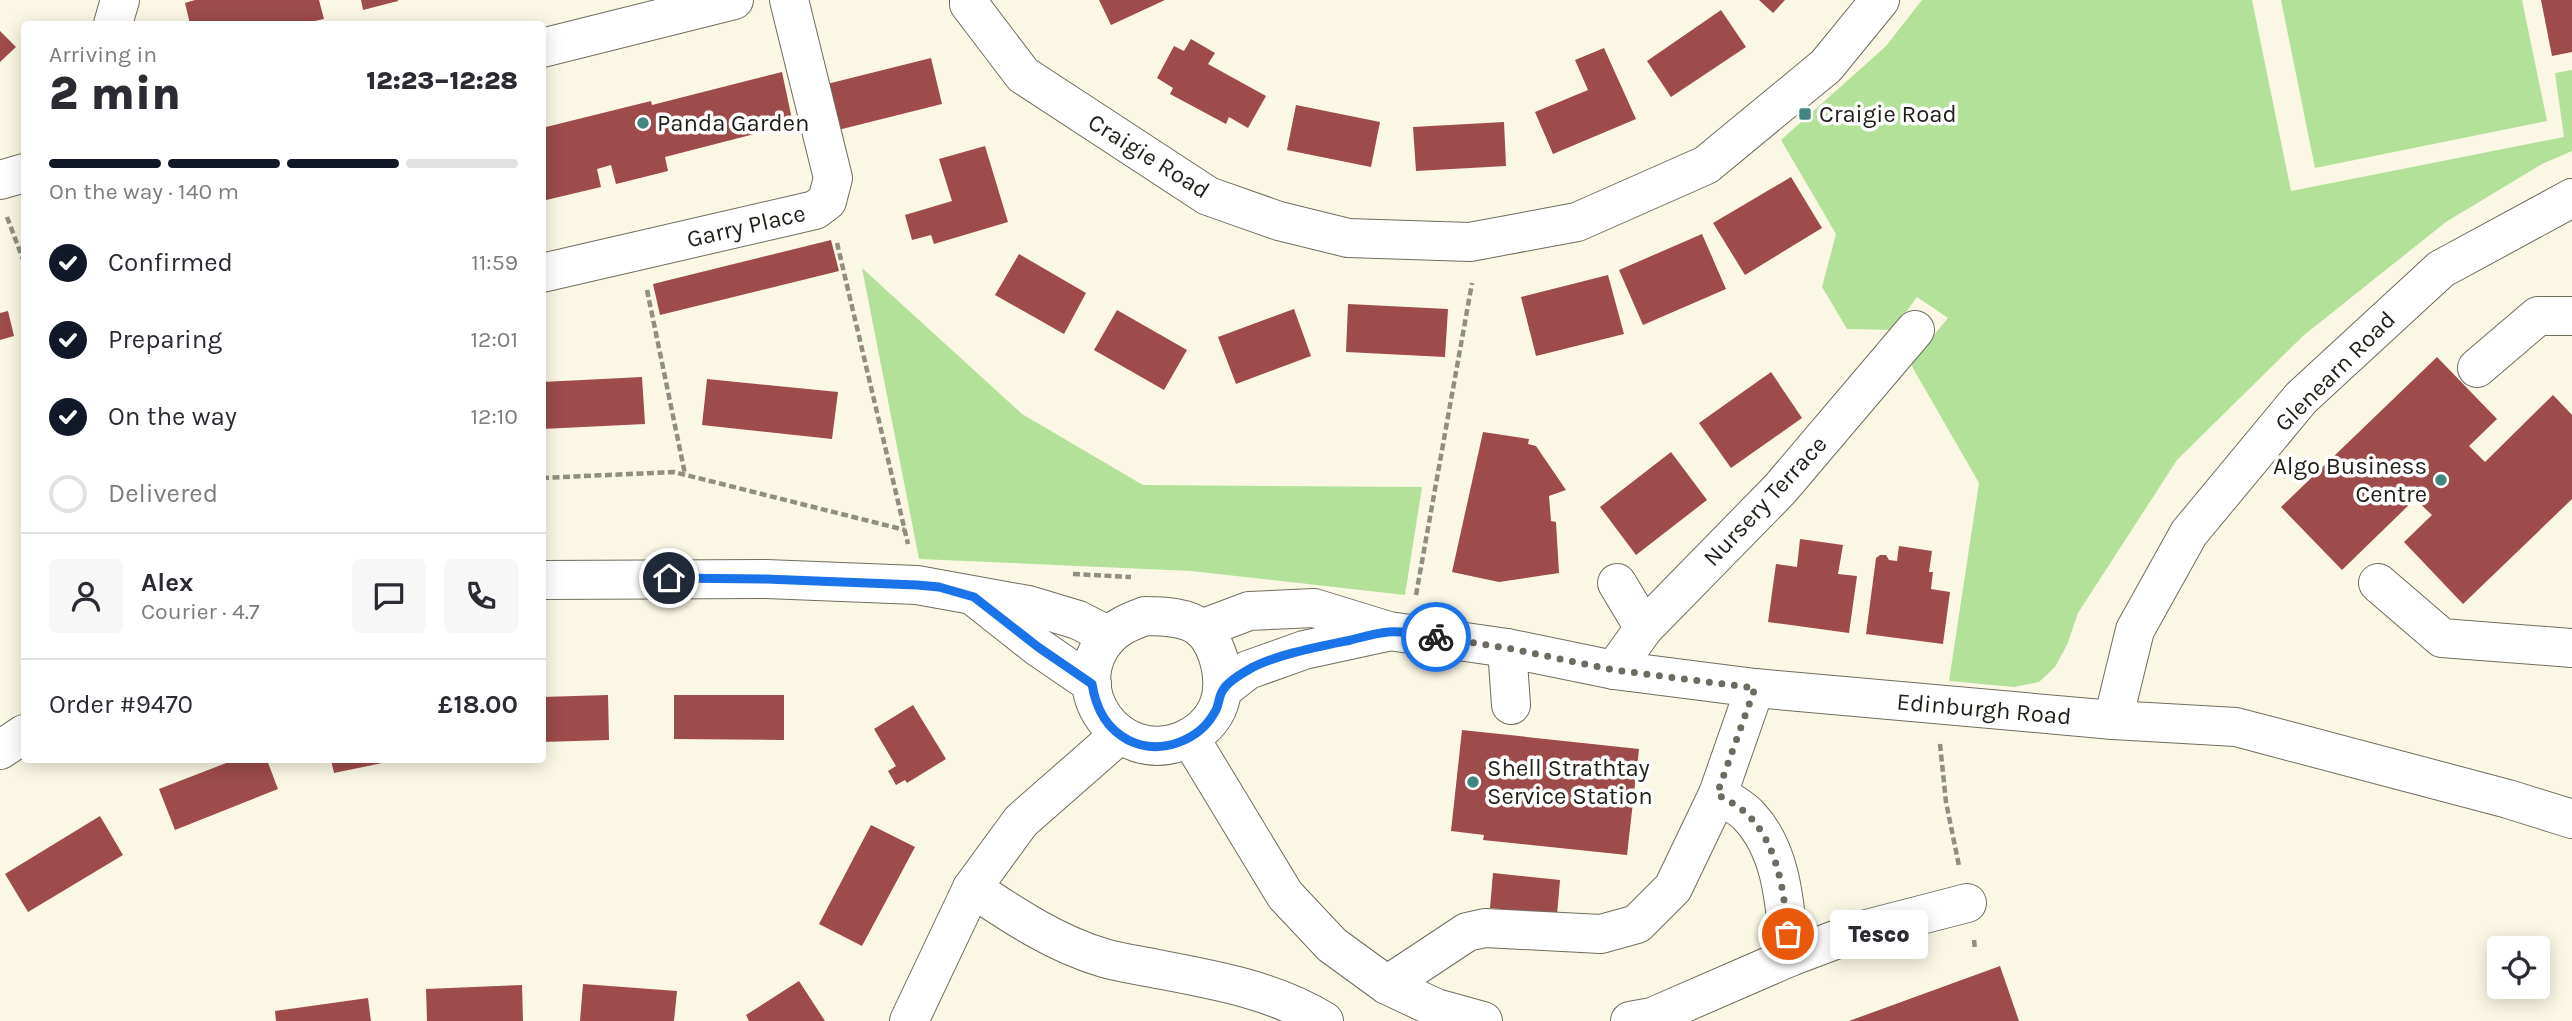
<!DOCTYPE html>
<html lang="en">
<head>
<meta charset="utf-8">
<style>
	:root { --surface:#fff; --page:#f7f7f7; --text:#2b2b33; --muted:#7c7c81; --line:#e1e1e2; --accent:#111827 }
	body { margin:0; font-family:Karla,sans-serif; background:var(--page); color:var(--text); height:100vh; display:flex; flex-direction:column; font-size:26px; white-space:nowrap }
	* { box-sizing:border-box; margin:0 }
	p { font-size:23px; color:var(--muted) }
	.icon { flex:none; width:38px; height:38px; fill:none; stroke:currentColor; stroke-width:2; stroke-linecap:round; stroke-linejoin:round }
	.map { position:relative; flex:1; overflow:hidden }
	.side { position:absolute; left:21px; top:21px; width:525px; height:742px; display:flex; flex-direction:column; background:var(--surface); border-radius:7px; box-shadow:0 4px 18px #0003 }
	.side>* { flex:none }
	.tools { position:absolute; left:2487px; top:936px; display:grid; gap:14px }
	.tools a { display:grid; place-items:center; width:63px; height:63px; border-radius:7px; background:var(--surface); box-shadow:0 4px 18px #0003; font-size:35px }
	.pin { position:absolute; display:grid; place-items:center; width:60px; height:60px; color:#fff; margin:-30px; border:4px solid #fff; border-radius:50%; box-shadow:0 2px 7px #0007 }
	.courier { position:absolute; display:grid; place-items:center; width:70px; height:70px; margin:-35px; border:5px solid #1a73e8; border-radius:50%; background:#fff; color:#222; box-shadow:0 2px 9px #0007 }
	.bubble { position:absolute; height:49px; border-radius:7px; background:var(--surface); box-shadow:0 4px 18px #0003; font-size:23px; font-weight:800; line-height:49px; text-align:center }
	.overview em { font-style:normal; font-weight:800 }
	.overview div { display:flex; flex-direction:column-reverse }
	.overview { display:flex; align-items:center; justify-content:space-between; height:119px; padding:0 28px }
	h1 { font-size:46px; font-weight:800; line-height:52px }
	.bar { display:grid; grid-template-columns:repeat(4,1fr); gap:10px 7px; align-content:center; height:84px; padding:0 28px }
	.bar i { height:9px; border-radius:5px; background:var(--line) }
	.bar .current { background:var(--accent) }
	.bar p { grid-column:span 4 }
	.line { display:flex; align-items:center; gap:18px; padding:0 28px; border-top:2px solid var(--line) }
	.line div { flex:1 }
	.round { display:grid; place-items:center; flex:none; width:74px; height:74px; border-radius:7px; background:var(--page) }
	ol { padding:0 28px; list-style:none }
	li { display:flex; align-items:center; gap:21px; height:77px }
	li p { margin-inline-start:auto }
	li .icon { padding:7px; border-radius:50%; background:var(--accent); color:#fff; stroke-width:4 }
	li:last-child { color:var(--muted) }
	li i { width:38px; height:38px; border:4px solid var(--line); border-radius:50% }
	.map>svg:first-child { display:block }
	.green { fill:#b4e19a }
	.building { fill:#9d4b4b }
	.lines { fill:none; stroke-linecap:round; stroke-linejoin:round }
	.minor-casing { stroke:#706d5e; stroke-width:40 }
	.major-casing { stroke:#706d5e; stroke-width:40 }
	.path { stroke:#908d81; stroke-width:4.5; stroke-dasharray:7 3.5; stroke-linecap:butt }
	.minor { stroke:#fff; stroke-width:38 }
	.major { stroke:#fff; stroke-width:38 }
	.done { stroke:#6d6b60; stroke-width:7; stroke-dasharray:0 12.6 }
	.route { stroke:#1a73e8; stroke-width:9 }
	.poi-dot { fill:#41877f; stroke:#fff; stroke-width:2.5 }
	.labels { text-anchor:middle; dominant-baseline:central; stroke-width:7; stroke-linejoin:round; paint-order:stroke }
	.poi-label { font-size:24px; fill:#211f19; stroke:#fff; text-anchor:start }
	.street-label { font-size:24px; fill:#211f19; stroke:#fff }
</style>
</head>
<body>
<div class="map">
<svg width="2572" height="1021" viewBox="0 0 2572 1021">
	<rect width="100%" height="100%" fill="#fbf7e5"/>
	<g class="green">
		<polygon points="1922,0 2252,0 2291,191 2564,137 2555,73 2572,70 2572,151 2542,164 2446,222 2304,335 2177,460 2078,613 2067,645 2055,667 2039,682 2014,687 1949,681 1979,483 1910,363 1948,318 1917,297 1893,330 1847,329 1822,287 1836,234 1781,140 1886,46"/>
		<polygon points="2281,0 2522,0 2547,121 2315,168"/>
		<polygon points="862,268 1022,414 1143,485 1422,487 1405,595 1191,571 919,559"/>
	</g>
	<g class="building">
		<polygon points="195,0 319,0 324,19 301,24 190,24 185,3"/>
		<polygon points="361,0 398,0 398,1 363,10"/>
		<polygon points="1099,0 1165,0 1111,25"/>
		<polygon points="1759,0 1785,0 1773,13"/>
		<polygon points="2541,0 2572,0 2572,52 2552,56"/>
		<polygon points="1721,10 1746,47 1671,97 1647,61"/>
		<polygon points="0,31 16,47 0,62"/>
		<polygon points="1191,39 1215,53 1208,64 1266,96 1248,128 1229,117 1226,124 1170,94 1173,88 1157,78 1174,46 1184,51"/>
		<polygon points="1604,48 1636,119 1553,154 1535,112 1588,90 1575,60"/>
		<polygon points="931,58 942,104 838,130 827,84"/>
		<polygon points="782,72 793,124 665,157 668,171 616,184 611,165 597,169 601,187 542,201 542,128 651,101 652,105"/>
		<polygon points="1296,105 1380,122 1371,167 1287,150"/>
		<polygon points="1504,122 1506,166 1416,171 1413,127"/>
		<polygon points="985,146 1008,222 934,244 931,235 912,240 905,215 952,201 939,159"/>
		<polygon points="1791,177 1822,228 1745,275 1713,223"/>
		<polygon points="1702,234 1726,289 1643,325 1619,270"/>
		<polygon points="831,240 839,271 660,315 653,284"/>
		<polygon points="1019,254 1086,293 1064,334 995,295"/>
		<polygon points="1608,275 1624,334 1536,356 1521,297"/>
		<polygon points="1348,304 1448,309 1445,357 1346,352"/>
		<polygon points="1294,309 1311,356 1236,384 1218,337"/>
		<polygon points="1117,310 1187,350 1164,390 1094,350"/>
		<polygon points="8,311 14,336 0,340 0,313"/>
		<polygon points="2437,357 2497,419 2469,446 2485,462 2553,395 2572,415 2572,499 2463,604 2404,542 2432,515 2415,499 2342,570 2281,507"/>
		<polygon points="1771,372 1802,418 1731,468 1699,423"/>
		<polygon points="642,377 645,424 542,429 542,382"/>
		<polygon points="707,379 838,392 832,439 702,425"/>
		<polygon points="1483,432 1529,439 1528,444 1536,446 1566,490 1549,496 1551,521 1556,522 1559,573 1499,582 1452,572"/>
		<polygon points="1671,452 1707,500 1636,555 1600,507"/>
		<polygon points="1800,539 1843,545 1838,574 1857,576 1849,633 1768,622 1776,564 1797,567"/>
		<polygon points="1899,546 1932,551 1929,572 1933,572 1931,589 1950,592 1943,644 1866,634 1876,558 1880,555 1886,555 1889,560 1897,561"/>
		<polygon points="608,695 609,740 542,742 542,697"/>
		<polygon points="674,695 784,695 784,740 674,739"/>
		<polygon points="913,705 946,759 907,783 905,780 896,785 888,771 896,766 874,729"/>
		<polygon points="1462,730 1639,749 1627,855 1483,840 1484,835 1451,831"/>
		<polygon points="234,760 267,760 278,789 175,830 159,789"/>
		<polygon points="331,760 392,760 392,761 334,773"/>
		<polygon points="100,816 123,855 28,912 5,874"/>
		<polygon points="871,825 915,847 862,946 819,924"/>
		<polygon points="1493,873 1560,880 1557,915 1490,908"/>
		<polygon points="2000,966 2019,1021 1849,1021"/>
		<polygon points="799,981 825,1021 749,1021 746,1015"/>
		<polygon points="583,984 677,991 674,1021 580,1021"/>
		<polygon points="522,985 523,1021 427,1021 426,989"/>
		<polygon points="368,998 371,1021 276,1021 275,1011"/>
	</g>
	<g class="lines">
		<g class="minor-casing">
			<g id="minor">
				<polyline points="969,0 969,4 1023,75 1208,196 1279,221 1348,238 1470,242 1577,222 1706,165 1826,66 1880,0"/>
				<polyline points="113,24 120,0"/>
				<polyline points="542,48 734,0"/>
				<polyline points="0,180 24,173"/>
				<polyline points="542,273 815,210 827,201 833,178 789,0"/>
				<polyline points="2477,368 2538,316 2572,316"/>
				<polyline points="1617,583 1644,628"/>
				<polyline points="2378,583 2442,638 2572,648"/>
				<polyline points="1507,648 1511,705"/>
				<polyline points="1614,670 1644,628 1780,489 1915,330"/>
				<polyline points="2113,720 2135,630 2189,533 2301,398 2441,269 2572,198"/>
				<polyline points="1190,738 1285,895 1332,945 1387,985 1436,1008 1483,1021"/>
				<path d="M1718 794C1728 801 1741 807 1749 816 1784 853 1785 910 1790 957"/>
				<path d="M972 888C1014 916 1056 944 1104 958 1121 963 1139 965 1157 969 1215 980 1273 990 1324 1021"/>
				<polyline points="1387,985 1467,932 1485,928 1601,934 1637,924 1673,888 1718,794 1755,688"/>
				<polyline points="909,1021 972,888 1021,821 1119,735"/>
				<polyline points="1630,1021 1652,1017 1790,957 1859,931 1967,903"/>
			</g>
		</g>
		<g class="major-casing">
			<g id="major">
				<polyline points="542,580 766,579 917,585 1028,605 1078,620 1109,636"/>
				<polyline points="976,598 1038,647 1092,684"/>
				<path d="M1145 616C1163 616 1188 617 1202 629 1221 649 1228 685 1217 709 1210 724 1196 735 1182 741 1118 766 1062 688 1108 637 1118 626 1132 621 1145 616Z"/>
				<polyline points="1201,629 1249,611 1314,608 1389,631 1507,648 1614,670 1755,688 2113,720 2236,727 2508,799 2572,819"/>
				<polyline points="1222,690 1248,670 1304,650 1387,632"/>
				<polyline points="0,750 24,734"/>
			</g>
		</g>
		<g class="path">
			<polyline points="7,217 24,262"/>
			<polyline points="837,243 908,544"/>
			<polyline points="647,290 685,474"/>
			<polyline points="542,478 674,472 905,530"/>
			<polyline points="1073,574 1131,577"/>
			<polyline points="1416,595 1472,283"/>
			<polyline points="1940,744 1946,802 1959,866"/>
			<polyline points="1974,940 1975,950"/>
		</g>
		<use href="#minor" class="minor"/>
		<use href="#major" class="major"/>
	</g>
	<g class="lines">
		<path class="done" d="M1436 637 1507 648 1614 670 1755 688 1717 794C1728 801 1741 807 1749 816 1779 847 1784 894 1788 934"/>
		<path class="route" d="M669 578 766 579 917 585 939 587 974 597 1038 647 1092 684C1096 709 1106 728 1128 740 1160 756 1200 741 1216 710 1219 704 1219 695 1223 690 1227 683 1241 674 1248 670 1273 655 1322 646 1351 640 1363 637 1375 633 1388 632 1403 630 1421 635 1436 637"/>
	</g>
	<g class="poi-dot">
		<rect x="1798" y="107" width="14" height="14" rx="3.5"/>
		<circle cx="643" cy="123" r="7"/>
		<circle cx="2441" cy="480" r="7"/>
		<circle cx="1473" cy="782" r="7"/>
	</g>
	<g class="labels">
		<g class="poi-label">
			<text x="1819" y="114">Craigie Road</text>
			<text x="657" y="123">Panda Garden</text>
			<text x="2427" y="466" text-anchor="end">Algo Business<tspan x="2427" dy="28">Centre</tspan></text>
			<text x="1487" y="768">Shell Strathtay<tspan x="1487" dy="28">Service Station</tspan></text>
		</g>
		<g class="street-label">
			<text transform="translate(1149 156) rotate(32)">Craigie Road</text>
			<text transform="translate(746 226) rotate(-13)">Garry Place</text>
			<text transform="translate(2335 371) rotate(-45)">Glenearn Road</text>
			<text transform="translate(1765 501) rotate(-47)">Nursery Terrace</text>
			<text transform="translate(1984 709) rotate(5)">Edinburgh Road</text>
		</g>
	</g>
</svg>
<div class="tools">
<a><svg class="icon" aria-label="locate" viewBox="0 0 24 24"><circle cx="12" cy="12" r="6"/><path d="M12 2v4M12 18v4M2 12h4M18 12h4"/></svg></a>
</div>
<div class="pin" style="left:1788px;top:934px;background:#ea580c"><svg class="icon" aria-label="bag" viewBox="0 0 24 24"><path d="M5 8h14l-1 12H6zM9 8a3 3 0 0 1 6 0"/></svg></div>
<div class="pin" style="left:669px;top:578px;background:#1f2937"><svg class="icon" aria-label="home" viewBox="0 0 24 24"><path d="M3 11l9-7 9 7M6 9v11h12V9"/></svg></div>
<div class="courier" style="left:1436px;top:637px"><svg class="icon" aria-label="bike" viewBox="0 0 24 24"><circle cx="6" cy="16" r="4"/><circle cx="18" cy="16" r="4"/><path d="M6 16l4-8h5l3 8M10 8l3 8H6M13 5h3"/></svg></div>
<div class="bubble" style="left:1830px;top:910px;width:98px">Tesco</div>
<section class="side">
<div class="overview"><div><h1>2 min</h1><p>Arriving in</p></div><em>12:23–12:28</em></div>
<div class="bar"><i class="current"></i><i class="current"></i><i class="current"></i><i></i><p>On the way · 140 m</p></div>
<ol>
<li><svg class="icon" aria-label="check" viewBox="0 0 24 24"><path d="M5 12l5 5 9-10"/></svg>Confirmed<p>11:59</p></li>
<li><svg class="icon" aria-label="check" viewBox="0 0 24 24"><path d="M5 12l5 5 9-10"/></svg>Preparing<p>12:01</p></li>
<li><svg class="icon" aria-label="check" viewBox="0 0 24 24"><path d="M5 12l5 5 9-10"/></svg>On the way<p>12:10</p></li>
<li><i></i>Delivered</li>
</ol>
<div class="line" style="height:126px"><a class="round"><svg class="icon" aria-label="person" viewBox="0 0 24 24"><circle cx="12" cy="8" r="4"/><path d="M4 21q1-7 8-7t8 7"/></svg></a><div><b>Alex</b><p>Courier · 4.7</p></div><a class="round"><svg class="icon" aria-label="chat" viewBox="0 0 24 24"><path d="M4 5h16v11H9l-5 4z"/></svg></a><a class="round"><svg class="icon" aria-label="phone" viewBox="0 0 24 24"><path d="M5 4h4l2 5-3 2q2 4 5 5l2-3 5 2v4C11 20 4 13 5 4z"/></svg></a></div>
<div class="line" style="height:91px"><div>Order #9470</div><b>£18.00</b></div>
</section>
</div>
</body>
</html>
